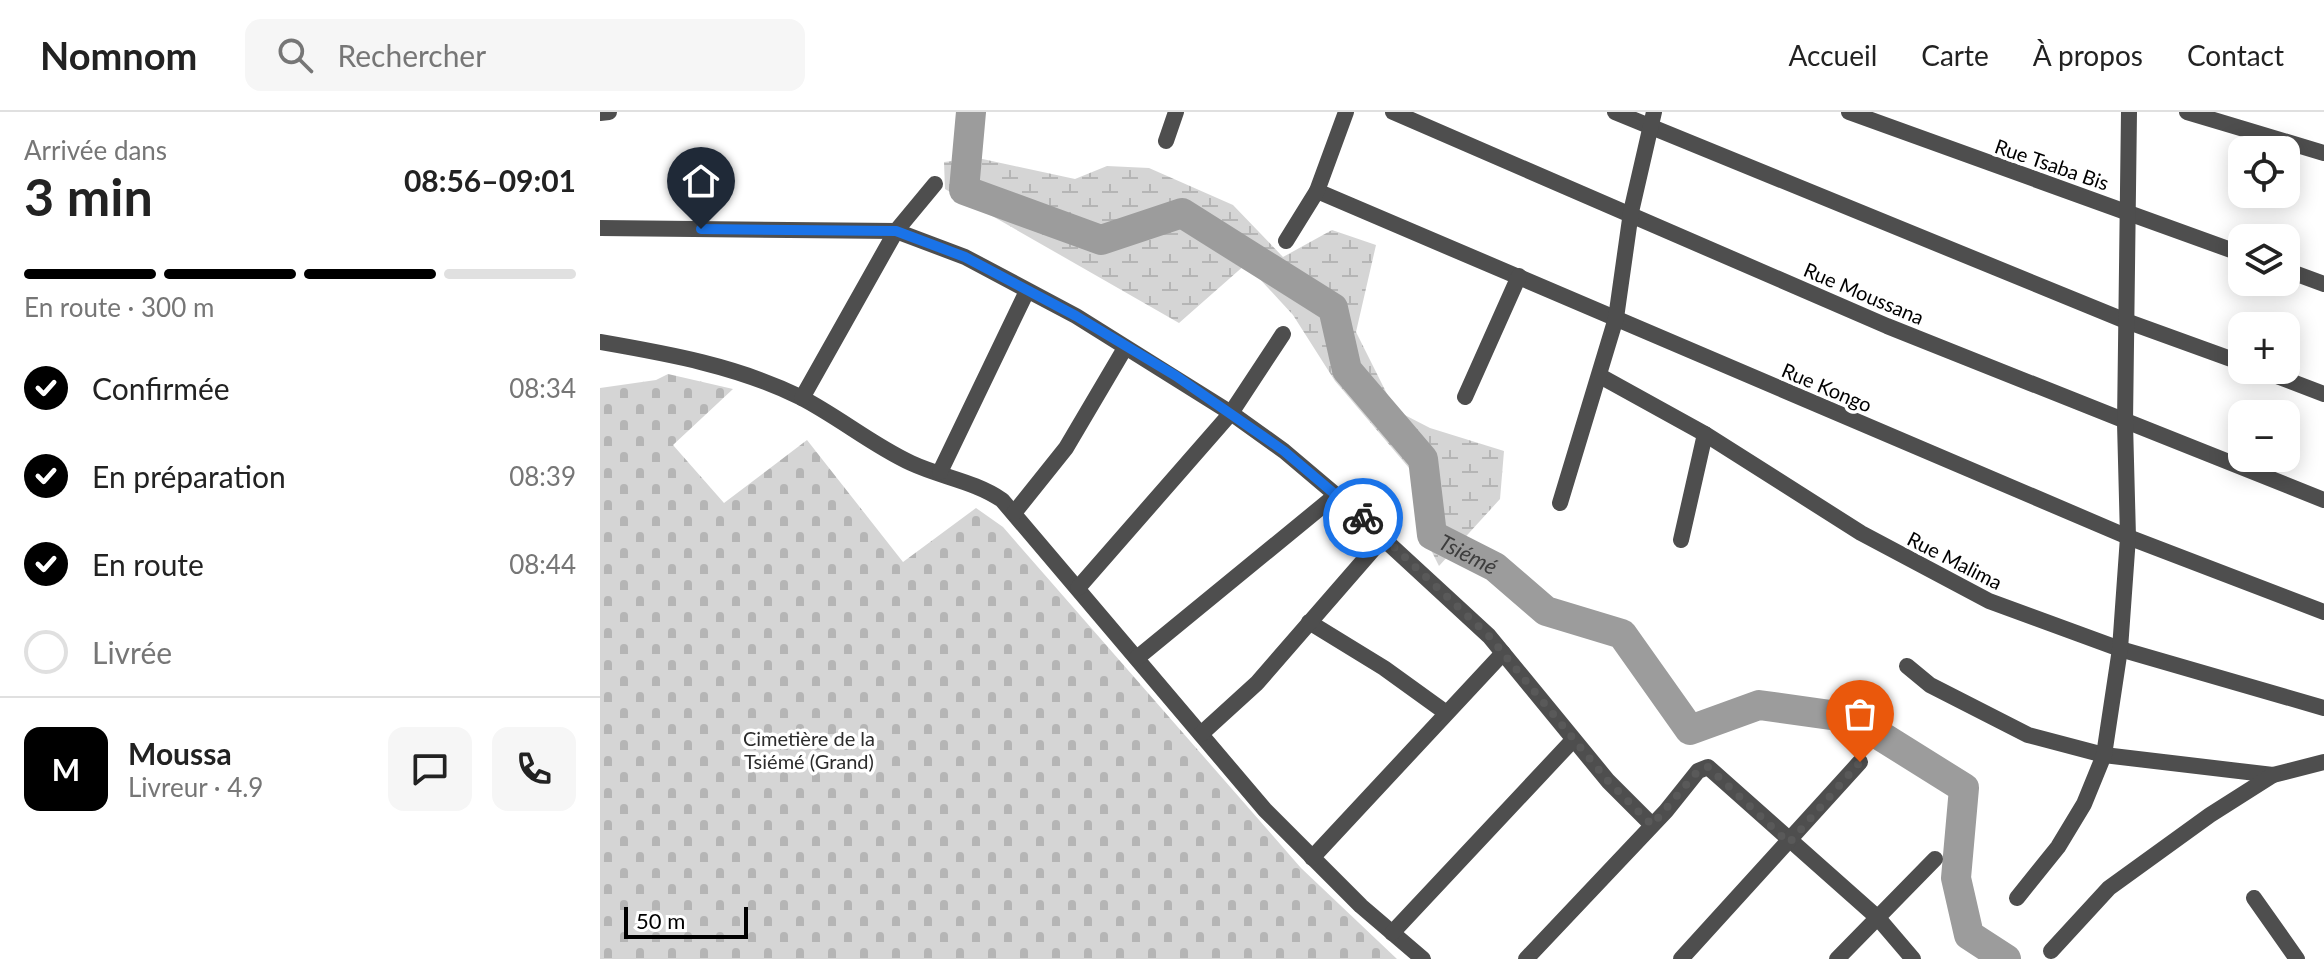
<!DOCTYPE html>
<html lang="fr">
<head>
<meta charset="utf-8">
<style>
	:root { --surface:#fff; --page:#f6f6f6; --text:#222; --muted:#767676; --line:#e0e0e0; --accent:#000 }
	body { margin:0; font-family:Lato,sans-serif; background:var(--page); color:var(--text); height:100vh; display:flex; flex-direction:column; font-size:30px; white-space:nowrap }
	* { box-sizing:border-box; margin:0 }
	p { font-size:26px; color:var(--muted) }
	.icon { flex:none; width:44px; height:44px; fill:none; stroke:currentColor; stroke-width:2; stroke-linecap:round; stroke-linejoin:round }
	.map { position:relative; flex:1; overflow:hidden }
	.drawer { display:flex; flex-direction:column; background:var(--surface); width:600px }
	.drawer>* { flex:none }
	.fabs { position:absolute; left:1628px; top:24px; display:grid; gap:16px }
	.fabs a { display:grid; place-items:center; width:72px; height:72px; border-radius:16px; background:var(--surface); box-shadow:0 4px 20px #0003; font-size:40px }
	.scale { position:absolute; left:24px; bottom:20px; width:124px; box-sizing:border-box; padding-left:8px; border:4px solid #000; border-top:0; font-size:22px; line-height:28px; white-space:nowrap; color:#000; -webkit-text-stroke:6px #fff; paint-order:stroke }
	.pin { position:absolute; display:grid; place-items:center; width:68px; height:68px; color:#fff; margin:-82px -34px; border-radius:50% 50% 50% 0; rotate:-45deg; box-shadow:0 0 8px #0007 }
	.pin .icon { rotate:45deg }
	.courier { position:absolute; display:grid; place-items:center; width:80px; height:80px; margin:-40px; border:6px solid #1a73e8; border-radius:50%; background:#fff; color:#222; box-shadow:0 2px 10px #0007 }
	.head em { font-style:normal; font-weight:700 }
	.head div { display:flex; flex-direction:column-reverse }
	.head { display:flex; align-items:center; justify-content:space-between; height:136px; padding:0 24px }
	h1 { font-size:52px; font-weight:700; line-height:60px }
	.bar { display:grid; grid-template-columns:repeat(4,1fr); gap:12px 8px; align-content:center; height:96px; padding:0 24px }
	.bar i { height:10px; border-radius:6px; background:var(--line) }
	.bar .active { background:var(--accent) }
	.bar p { grid-column:span 4 }
	.line { display:flex; align-items:center; gap:20px; padding:0 24px; border-top:2px solid var(--line) }
	.line div { flex:1 }
	.round { display:grid; place-items:center; flex:none; width:84px; height:84px; border-radius:16px; background:var(--page) }
	ol { padding:0 24px; list-style:none }
	li { display:flex; align-items:center; gap:24px; height:88px }
	li p { margin-inline-start:auto }
	li .icon { padding:8px; border-radius:50%; background:var(--accent); color:#fff; stroke-width:4 }
	li:last-child { color:var(--muted) }
	li i { width:44px; height:44px; border:4px solid var(--line); border-radius:50% }
	header { display:flex; align-items:center; gap:48px; box-sizing:border-box; height:112px; padding:0 40px; background:var(--surface); border-bottom:2px solid var(--line) }
	header strong { font-size:38px }
	nav { display:flex; gap:44px; margin-inline-start:auto; font-size:28px }
	.search { width:560px; height:72px; background:var(--page); display:flex; align-items:center; gap:20px; box-sizing:border-box; padding:0 28px; border-radius:16px; color:var(--muted); font-size:30px }
	main { display:flex; flex:1; min-height:0 }
	.map>svg:first-child { display:block }
	.wetland { fill:url(#wetland-marsh) }
	.cemetery { fill:url(#cemetery-stones) }
	.lines { fill:none; stroke-linecap:round; stroke-linejoin:round }
	.river { stroke:#9c9c9c; stroke-width:30 }
	.street { stroke:#4e4e4e; stroke-width:16 }
	.done { stroke:#595959; stroke-width:8; stroke-dasharray:0 14.4 }
	.route { stroke:#1a73e8; stroke-width:10 }
	.labels { text-anchor:middle; dominant-baseline:central; stroke-width:7; stroke-linejoin:round; paint-order:stroke }
	.street-label { font-size:20px; fill:#000; stroke:#fff }
	.park-label { font-size:20px; fill:#2c2c2c; stroke:#fff }
	.water-label { font-size:22px; font-style:italic; fill:#3d3d3d; stroke:#fff }
</style>
</head>
<body>
<header>
<strong>Nomnom</strong>
<div class="search"><svg class="icon" aria-label="search" viewBox="0 0 24 24"><circle cx="10" cy="10" r="6"/><path d="M15 15l6 6"/></svg>Rechercher</div>
<nav><a>Accueil</a><a>Carte</a><a>À propos</a><a>Contact</a></nav>
</header>
<main>
<section class="drawer">
<div class="head"><div><h1>3 min</h1><p>Arrivée dans</p></div><em>08:56–09:01</em></div>
<div class="bar"><i class="active"></i><i class="active"></i><i class="active"></i><i></i><p>En route · 300 m</p></div>
<ol>
<li><svg class="icon" aria-label="check" viewBox="0 0 24 24"><path d="M5 12l5 5 9-10"/></svg>Confirmée<p>08:34</p></li>
<li><svg class="icon" aria-label="check" viewBox="0 0 24 24"><path d="M5 12l5 5 9-10"/></svg>En préparation<p>08:39</p></li>
<li><svg class="icon" aria-label="check" viewBox="0 0 24 24"><path d="M5 12l5 5 9-10"/></svg>En route<p>08:44</p></li>
<li><i></i>Livrée</li>
</ol>
<div class="line" style="height:144px"><b class="round" style="background:var(--accent);color:#fff">M</b><div><b>Moussa</b><p>Livreur · 4.9</p></div><a class="round"><svg class="icon" aria-label="chat" viewBox="0 0 24 24"><path d="M4 5h16v11H9l-5 4z"/></svg></a><a class="round"><svg class="icon" aria-label="phone" viewBox="0 0 24 24"><path d="M5 4h4l2 5-3 2q2 4 5 5l2-3 5 2v4C11 20 4 13 5 4z"/></svg></a></div>
</section>
<div class="map">
<svg width="1724" height="847" viewBox="0 0 1724 847">
	<defs>
		<pattern id="wetland-marsh" width="20" height="14" patternUnits="userSpaceOnUse" patternTransform="scale(2)"><rect width="20" height="14" fill="#d5d5d5"/><path d="M1 5h8M5 5V1M11 12h8M15 12V8" fill="none" stroke="#b5b5b5"/></pattern>
		<pattern id="cemetery-stones" width="16" height="16" patternUnits="userSpaceOnUse" patternTransform="scale(2)"><rect width="16" height="16" fill="#d5d5d5"/><path d="M2 7V4a2 2 0 0 1 4 0v3zM10 15v-3a2 2 0 0 1 4 0v3z" fill="#b5b5b5"/></pattern>
	</defs>
	<rect width="100%" height="100%" fill="#fff"/>
	<polygon class="wetland" points="378,46 475,67 507,54 549,56 633,93 683,145 732,118 776,133 756,220 795,298 830,316 904,339 900,387 839,454 816,408 815,363 735,269 693,203 646,152 579,211 345,77 344,50"/>
	<polygon class="cemetery" points="68,262 133,277 73,333 124,391 207,328 303,450 376,396 403,415 701,756 797,847 0,847 0,276 56,268"/>
	<g class="lines">
		<path class="river" id="s1" d="M371 0 364 78 501 128 582 101 733 196 747 258 823 347 832 423 895 455 946 499 1022 522 1090 618 1159 593 1252 606 1364 676 1356 766 1369 823 1406 847"/>
		<g class="street">
			<polyline points="793,0 1287,214 1724,388"/>
			<polyline points="1015,0 1526,209 1642,251"/>
			<polyline points="1249,0 1642,142"/>
			<polyline points="1587,0 1724,41"/>
			<polyline points="0,1 9,0"/>
			<polyline points="566,29 576,0"/>
			<polyline points="717,79 1528,425 1724,500"/>
			<polyline points="0,116 296,119 365,145 476,204 631,301 684,339 736,383 889,524 1008,669 1052,713"/>
			<polyline points="686,129 717,79 746,0"/>
			<polyline points="1686,158 1724,172"/>
			<path d="M0 230C69 242 137 254 200 285 239 305 272 333 311 351 341 365 374 369 402 388L665 698 761 794 823 847"/>
			<polyline points="1661,258 1724,282"/>
			<polyline points="1000,264 1105,322 1261,421 1389,489 1520,537 1724,596"/>
			<polyline points="865,285 919,164"/>
			<polyline points="202,286 296,119 335,72"/>
			<polyline points="340,360 427,179"/>
			<polyline points="960,391 1016,206 1031,100 1054,0"/>
			<polyline points="414,401 466,336 525,236"/>
			<polyline points="1081,428 1105,322"/>
			<polyline points="478,476 631,301 683,222"/>
			<polyline points="709,510 784,556 845,600"/>
			<polyline points="537,546 736,383"/>
			<polyline points="1307,554 1330,573 1428,623 1504,643 1673,663 1724,650"/>
			<polyline points="601,622 657,571 784,425"/>
			<polyline points="712,746 903,541"/>
			<polyline points="1417,786 1458,735 1484,692 1504,643 1520,537 1528,425 1525,311 1529,0"/>
			<polyline points="1654,786 1697,847"/>
			<polyline points="792,821 973,628"/>
			<polyline points="1451,839 1509,776 1610,703 1673,663"/>
			<polyline points="926,847 1066,699 1098,659 1108,655 1278,806 1313,847"/>
			<polyline points="1081,847 1260,650"/>
			<polyline points="1237,847 1335,747"/>
		</g>
	</g>
	<g class="lines">
		<polyline class="done" points="763,406 889,524 1008,669 1052,713 1098,659 1108,655 1189,731 1260,650"/>
		<polyline class="route" points="101,117 296,119 365,145 476,204 576,264 684,339 763,406"/>
	</g>
	<g class="labels">
		<g class="street-label">
			<text transform="translate(1452 52) rotate(19)">Rue Tsaba Bis</text>
			<text transform="translate(1264 181) rotate(23)">Rue Moussana</text>
			<text transform="translate(1227 275) rotate(23)">Rue Kongo</text>
			<text transform="translate(1355 448) rotate(27)">Rue Malima</text>
		</g>
		<g class="park-label">
			<text x="209" y="626">Cimetière de la<tspan x="209" dy="23">Tsiémé (Grand)</tspan></text>
		</g>
		<g class="water-label">
			<text stroke="none"><textPath href="#s1" startOffset="786">Tsiémé</textPath></text>
		</g>
	</g>
</svg>
<div class="fabs">
<a><svg class="icon" aria-label="locate" viewBox="0 0 24 24"><circle cx="12" cy="12" r="6"/><path d="M12 2v4M12 18v4M2 12h4M18 12h4"/></svg></a>
<a><svg class="icon" aria-label="layers" viewBox="0 0 24 24"><path d="M12 4l9 5-9 5-9-5zM3 14l9 5 9-5"/></svg></a>
<a>+</a>
<a>−</a>
</div>
<div class="scale">50 m</div>
<div class="pin" style="left:1260px;top:650px;background:#ea580c"><svg class="icon" aria-label="bag" viewBox="0 0 24 24"><path d="M5 8h14l-1 12H6zM9 8a3 3 0 0 1 6 0"/></svg></div>
<div class="pin" style="left:101px;top:117px;background:#1f2937"><svg class="icon" aria-label="home" viewBox="0 0 24 24"><path d="M3 11l9-7 9 7M6 9v11h12V9"/></svg></div>
<div class="courier" style="left:763px;top:406px"><svg class="icon" aria-label="bike" viewBox="0 0 24 24"><circle cx="6" cy="16" r="4"/><circle cx="18" cy="16" r="4"/><path d="M6 16l4-8h5l3 8M10 8l3 8H6M13 5h3"/></svg></div>
</div>
</main>
</body>
</html>
